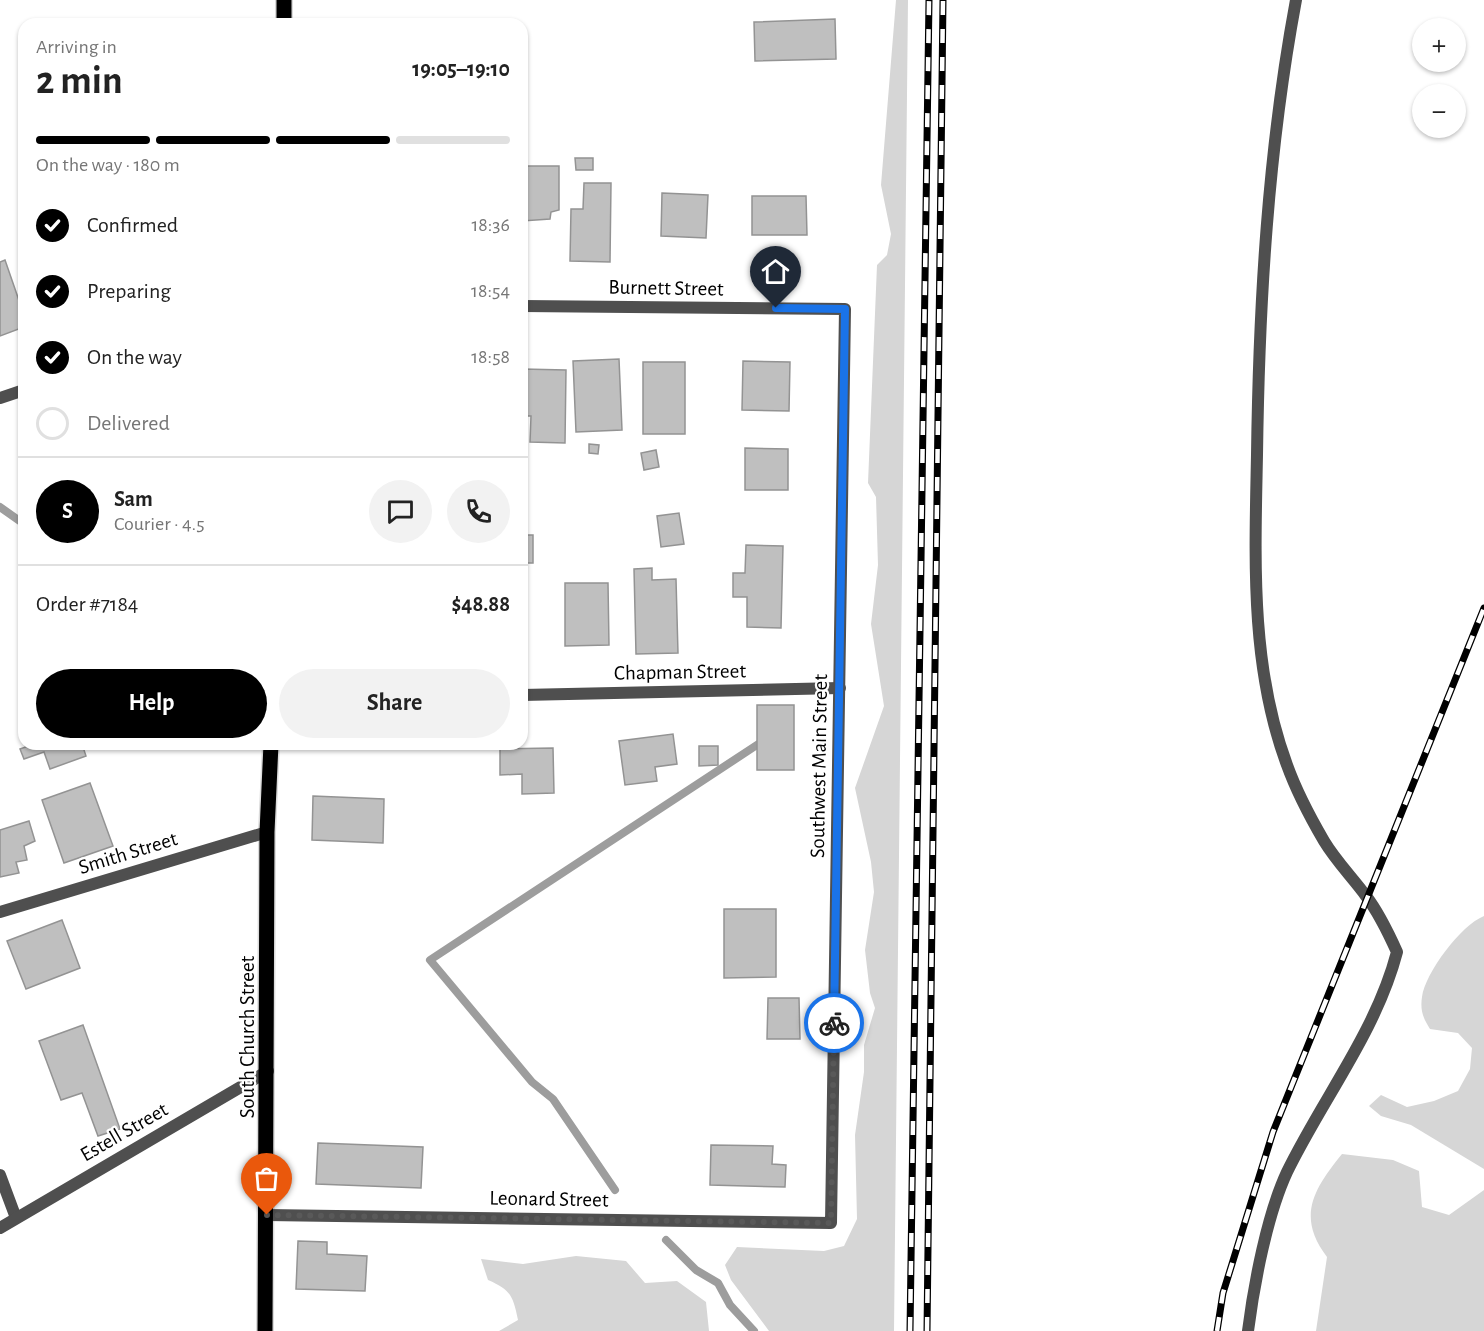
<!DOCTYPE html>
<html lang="en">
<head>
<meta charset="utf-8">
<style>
	:root { --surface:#fff; --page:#f2f2f2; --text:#222; --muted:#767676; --line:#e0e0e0; --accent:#000 }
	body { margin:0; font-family:"Alegreya Sans",sans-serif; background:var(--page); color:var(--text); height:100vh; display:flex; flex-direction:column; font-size:22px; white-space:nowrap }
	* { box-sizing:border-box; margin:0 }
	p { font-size:20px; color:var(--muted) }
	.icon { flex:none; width:33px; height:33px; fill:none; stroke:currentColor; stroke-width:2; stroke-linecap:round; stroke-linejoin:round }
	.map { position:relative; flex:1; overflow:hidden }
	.side { position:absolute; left:18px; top:18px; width:510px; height:732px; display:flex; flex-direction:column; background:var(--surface); border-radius:18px; box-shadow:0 2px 4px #0004 }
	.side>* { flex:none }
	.fabs { position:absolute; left:1412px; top:18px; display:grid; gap:12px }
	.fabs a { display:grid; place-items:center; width:54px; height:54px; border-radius:50%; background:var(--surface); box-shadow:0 2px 4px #0004; font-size:30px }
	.pin { position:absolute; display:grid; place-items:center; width:51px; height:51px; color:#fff; margin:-62px -26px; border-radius:50% 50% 50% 0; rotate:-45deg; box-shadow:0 0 6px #0007 }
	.pin .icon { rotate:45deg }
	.courier { position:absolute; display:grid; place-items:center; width:60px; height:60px; margin:-30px; border:4px solid #1a73e8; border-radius:50%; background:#fff; color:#222; box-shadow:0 2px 8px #0007 }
	.summary em { font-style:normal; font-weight:700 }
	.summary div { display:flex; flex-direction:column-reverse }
	.summary { display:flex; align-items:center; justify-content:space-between; height:102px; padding:0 18px }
	h1 { font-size:39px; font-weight:700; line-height:45px }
	.bar { display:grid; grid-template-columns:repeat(4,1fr); gap:9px 6px; align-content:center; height:72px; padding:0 18px }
	.bar i { height:8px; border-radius:4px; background:var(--line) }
	.bar .active { background:var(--accent) }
	.bar p { grid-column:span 4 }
	.line { display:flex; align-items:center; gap:15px; padding:0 18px; border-top:2px solid var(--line) }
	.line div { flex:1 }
	.round { display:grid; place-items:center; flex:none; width:63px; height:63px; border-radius:32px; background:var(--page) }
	ol { padding:0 18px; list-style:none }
	li { display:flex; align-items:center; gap:18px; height:66px }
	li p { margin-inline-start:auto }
	li .icon { padding:6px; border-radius:50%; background:var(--accent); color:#fff; stroke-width:4 }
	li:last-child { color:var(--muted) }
	li i { width:33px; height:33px; border:3px solid var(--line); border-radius:50% }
	.button { display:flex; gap:12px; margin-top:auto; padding:12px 18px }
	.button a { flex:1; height:69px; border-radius:36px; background:var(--accent); color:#fff; font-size:24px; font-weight:700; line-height:69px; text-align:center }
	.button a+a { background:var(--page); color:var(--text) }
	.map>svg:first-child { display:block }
	.green { fill:#d6d6d6 }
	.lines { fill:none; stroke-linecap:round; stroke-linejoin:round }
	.stream { stroke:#9d9d9d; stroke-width:8 }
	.building { fill:#bfbfbf; stroke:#939393; stroke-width:1.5 }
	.primary-casing { stroke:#dbdbdb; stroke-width:18 }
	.lane { stroke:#4f4f4f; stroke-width:12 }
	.street { stroke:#4f4f4f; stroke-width:12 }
	.primary { stroke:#000; stroke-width:15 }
	.rail-casing { stroke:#000; stroke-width:7 }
	.rail { stroke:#fff; stroke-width:4.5; stroke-dasharray:14; stroke-linecap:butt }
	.done { stroke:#595959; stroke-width:6; stroke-dasharray:0 10.8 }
	.route { stroke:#1a73e8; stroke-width:8 }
	.labels { text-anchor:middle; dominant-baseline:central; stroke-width:4.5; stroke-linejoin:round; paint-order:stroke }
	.street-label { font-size:21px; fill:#000; stroke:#fff }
</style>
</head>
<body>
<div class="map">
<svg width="1484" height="1331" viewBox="0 0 1484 1331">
	<rect width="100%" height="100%" fill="#fff"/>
	<g class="green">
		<polygon points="896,0 908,0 894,1331 769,1331 731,1280 725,1265 737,1247 824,1251 844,1246 857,1219 855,1135 864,1072 864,1045 875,1008 870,993 865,950 874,892 871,862 855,788 884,706 871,624 878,565 876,497 868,483 877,265 887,255 891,234 881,185"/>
		<path d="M1484 916V1169L1411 1125 1381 1116 1369 1106 1381 1095 1407 1107 1434 1101 1458 1091 1470 1069 1472 1048 1458 1033 1430 1029C1423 1018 1420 1010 1422 997 1425 973 1461 925 1484 916Z"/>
		<path d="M1342 1154 1393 1160 1419 1171 1422 1207 1449 1215 1484 1190V1331H1316L1327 1257C1296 1216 1314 1189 1342 1154Z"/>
		<path d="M576 1256 626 1261 645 1283 677 1281 706 1302 709 1331H499L518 1320C513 1296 511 1290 488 1280L481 1259 523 1264Z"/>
	</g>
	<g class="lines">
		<g class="stream">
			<polyline points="0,507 24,524"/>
			<polyline points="615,1190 553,1099 532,1082 430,960 766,739"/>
			<polyline points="666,1240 696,1270 718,1283 730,1305 754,1331"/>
		</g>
	</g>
	<g class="building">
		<polygon points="835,19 836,59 755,61 754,22"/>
		<polygon points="575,158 593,158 593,170 576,170"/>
		<polygon points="522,166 559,166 559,210 551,212 550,219 522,221"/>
		<polygon points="584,183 611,183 610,262 570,261 571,209 583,209"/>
		<polygon points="662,193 708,195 706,238 661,236"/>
		<polygon points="752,196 806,196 807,235 752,235"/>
		<polygon points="5,260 24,315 24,327 0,336 0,262"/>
		<polygon points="619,359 622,430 576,432 573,361"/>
		<polygon points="743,361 790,362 789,411 742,410"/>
		<rect x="643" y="362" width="42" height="72"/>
		<polygon points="522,369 566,370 565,443 530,442 531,416 522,416"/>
		<polygon points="589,444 599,445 598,454 589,453"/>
		<polygon points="745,448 788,449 788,490 745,490"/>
		<polygon points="656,450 659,467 644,470 641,453"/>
		<polygon points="679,513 684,544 661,547 657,516"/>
		<rect x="522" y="535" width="11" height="28"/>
		<polygon points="746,545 783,546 781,628 747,627 747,597 733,597 733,573 745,573"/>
		<polygon points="652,568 652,580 676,579 678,653 636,654 634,569"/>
		<polygon points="565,583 608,583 609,645 565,646"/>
		<rect x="757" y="705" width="37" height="65"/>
		<polygon points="673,734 677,764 655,767 657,781 625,785 619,741"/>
		<polygon points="34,744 82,744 86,756 50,769 44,752 24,759 20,749"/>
		<polygon points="699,746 718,746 718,765 699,766"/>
		<polygon points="553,748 554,793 522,794 522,774 500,775 500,749"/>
		<polygon points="90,783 113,846 64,863 42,800"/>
		<polygon points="313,796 384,799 383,843 312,840"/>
		<polygon points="29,821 35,841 24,846 27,860 16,862 19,873 0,877 0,830"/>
		<polygon points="724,909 776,909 776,977 724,978"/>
		<polygon points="62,920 80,968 26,989 7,941"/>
		<polygon points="768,998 799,998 800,1039 767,1039"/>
		<polygon points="83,1025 120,1129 98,1136 82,1093 61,1100 39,1041"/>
		<polygon points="318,1143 423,1147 421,1188 316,1184"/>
		<polygon points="711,1145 773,1146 772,1164 786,1165 785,1187 710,1185"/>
		<polygon points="298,1241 327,1242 327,1254 367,1256 365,1291 296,1289"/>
	</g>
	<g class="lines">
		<g class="primary-casing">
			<g id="primary">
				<polyline points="284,24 284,0"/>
				<polyline points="265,1331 267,832 271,744"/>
			</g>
		</g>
		<path class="lane" d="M1248 1331C1254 1284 1267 1215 1287 1172 1323 1098 1376 1032 1397 952 1388 932 1379 913 1366 896 1352 877 1336 861 1324 841 1310 817 1296 790 1287 765 1250 666 1255 558 1257 455 1259 303 1268 150 1296 0"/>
		<g class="street">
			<polyline points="0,398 24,390"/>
			<polyline points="522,695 840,688"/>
			<polyline points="0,912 267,832"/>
			<polyline points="0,1175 16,1218"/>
			<polyline points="267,1215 831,1223 845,309 522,306"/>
			<polyline points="0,1228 268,1071"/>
		</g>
		<use href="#primary" class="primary"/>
		<g class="rail-casing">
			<g id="rail">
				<polyline points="910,1331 929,0"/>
				<polyline points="927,1331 943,0"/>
				<polyline points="1217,1331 1223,1293 1273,1132 1484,608"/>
			</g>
		</g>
		<use href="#rail" class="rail"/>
	</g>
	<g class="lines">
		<polyline class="done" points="267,1215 831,1223 834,1023"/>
		<polyline class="route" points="776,308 845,309 834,1023"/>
	</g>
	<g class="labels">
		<g class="street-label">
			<text transform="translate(666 288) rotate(1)">Burnett Street</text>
			<text transform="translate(680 672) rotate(-1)">Chapman Street</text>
			<text transform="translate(819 766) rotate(-89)">Southwest Main Street</text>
			<text transform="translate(128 853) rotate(-17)">Smith Street</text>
			<text transform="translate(247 1037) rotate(-90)">South Church Street</text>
			<text transform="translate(124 1132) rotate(-30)">Estell Street</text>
			<text transform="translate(549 1199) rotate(1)">Leonard Street</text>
		</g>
	</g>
</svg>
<div class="fabs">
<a>+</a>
<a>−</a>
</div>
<div class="pin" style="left:267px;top:1215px;background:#ea580c"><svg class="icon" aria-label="bag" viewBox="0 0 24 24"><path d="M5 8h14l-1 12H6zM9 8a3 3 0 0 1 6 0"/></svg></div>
<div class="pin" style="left:776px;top:308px;background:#1f2937"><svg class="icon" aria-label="home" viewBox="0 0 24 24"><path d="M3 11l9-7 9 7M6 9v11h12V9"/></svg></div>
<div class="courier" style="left:834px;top:1023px"><svg class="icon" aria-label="bike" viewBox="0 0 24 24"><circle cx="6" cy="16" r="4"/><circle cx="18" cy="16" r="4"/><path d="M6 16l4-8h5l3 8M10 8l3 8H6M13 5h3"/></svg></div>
<section class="side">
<div class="summary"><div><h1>2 min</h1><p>Arriving in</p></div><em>19:05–19:10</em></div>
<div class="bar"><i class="active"></i><i class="active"></i><i class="active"></i><i></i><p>On the way · 180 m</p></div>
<ol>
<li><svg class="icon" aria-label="check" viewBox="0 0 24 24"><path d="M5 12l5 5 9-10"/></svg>Confirmed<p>18:36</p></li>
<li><svg class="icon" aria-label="check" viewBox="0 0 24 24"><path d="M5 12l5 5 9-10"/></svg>Preparing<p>18:54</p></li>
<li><svg class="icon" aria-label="check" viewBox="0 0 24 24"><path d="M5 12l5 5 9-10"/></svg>On the way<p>18:58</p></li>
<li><i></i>Delivered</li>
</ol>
<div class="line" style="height:108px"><b class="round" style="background:var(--accent);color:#fff">S</b><div><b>Sam</b><p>Courier · 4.5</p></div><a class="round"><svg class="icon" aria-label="chat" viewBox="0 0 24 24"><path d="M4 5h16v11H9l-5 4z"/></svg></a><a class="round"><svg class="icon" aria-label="phone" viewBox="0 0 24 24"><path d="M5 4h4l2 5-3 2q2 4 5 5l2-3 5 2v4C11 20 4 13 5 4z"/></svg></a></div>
<div class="line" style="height:78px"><div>Order #7184</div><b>$48.88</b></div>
<div class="button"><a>Help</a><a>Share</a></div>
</section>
</div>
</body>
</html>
